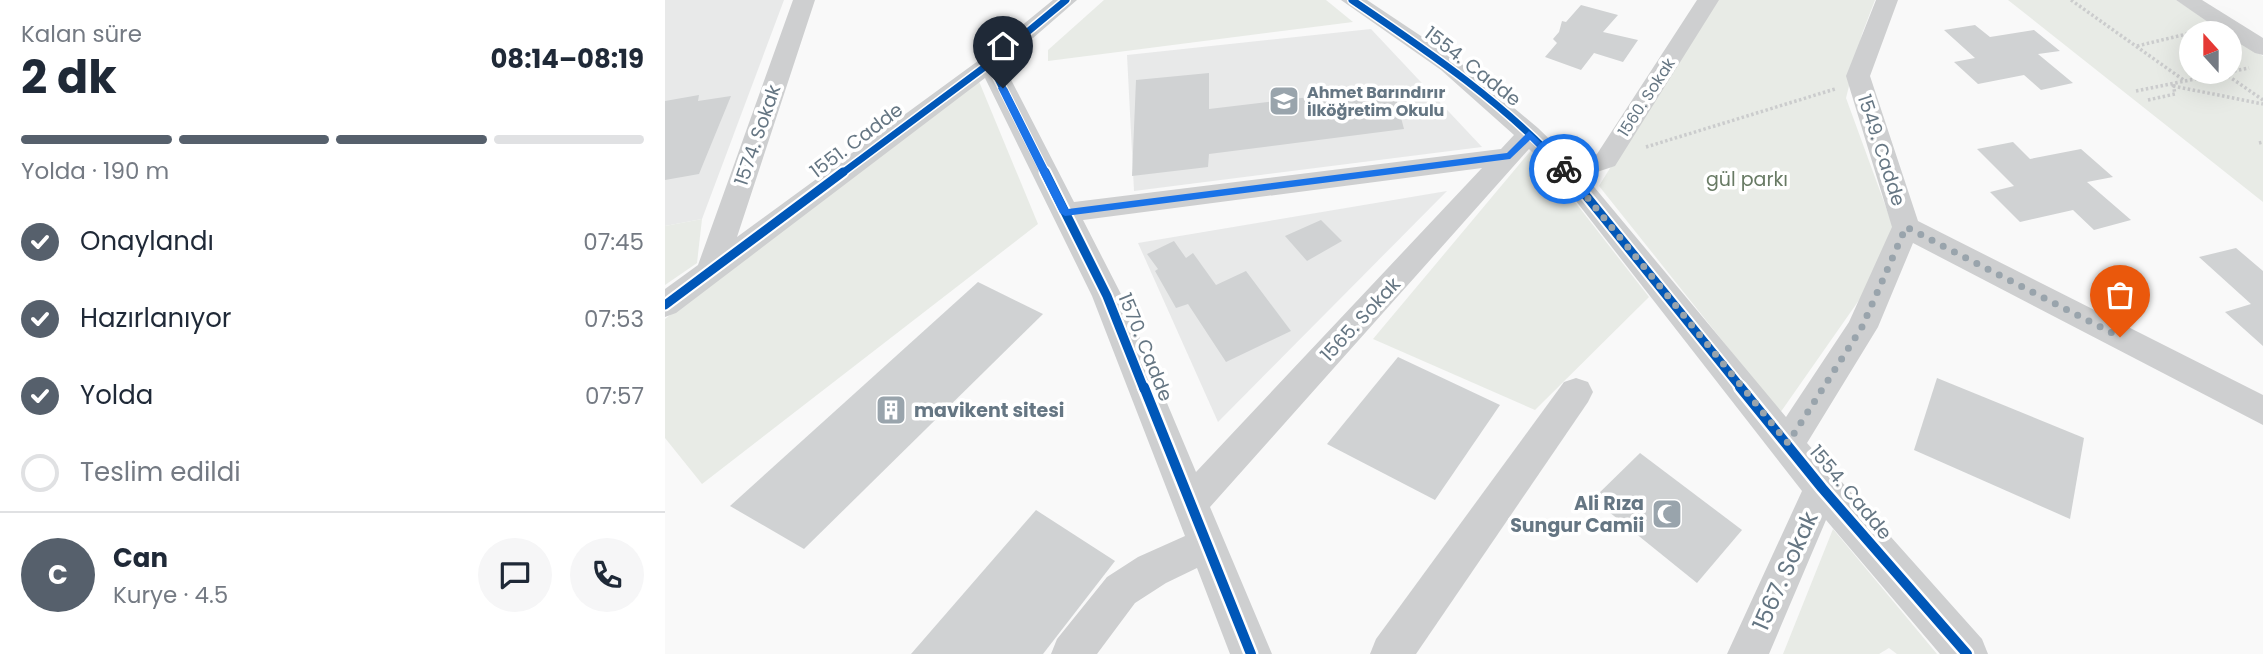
<!DOCTYPE html>
<html lang="tr">
<meta charset="utf-8">
<style>
body{margin:0;font-family:Poppins,sans-serif;background:#f6f6f7;color:#1f2937;height:100vh;display:flex;flex-direction:column;font-size:26px;white-space:nowrap}
*{box-sizing:border-box;margin:0}
p{font-size:23px;color:#747a83}
.icon{flex:none;width:38px;height:38px;fill:none;stroke:currentColor;stroke-width:2;stroke-linecap:round;stroke-linejoin:round}
.map{position:relative;flex:1;overflow:hidden}
.details{display:flex;flex-direction:column;background:#fff;width:665px}
.details>*{flex:none}
.needle{width:46px;rotate:339deg}
.fabs{position:absolute;left:1514px;top:21px;display:grid;gap:14px}
.fabs a{display:grid;place-items:center;width:63px;height:63px;border-radius:50%;background:#fff;box-shadow:0 7px 28px #0002;font-size:35px}
.pin{position:absolute;display:grid;place-items:center;width:60px;height:60px;color:#fff;margin:-72px -30px;border-radius:50% 50% 50% 0;rotate:-45deg;box-shadow:0 0 7px #0007}
.pin .icon{rotate:45deg}
.courier{position:absolute;display:grid;place-items:center;width:70px;height:70px;margin:-35px;border:5px solid #1a73e8;border-radius:50%;background:#fff;color:#222;box-shadow:0 2px 9px #0007}
.head em{font-style:normal;font-weight:700}
.head div{display:flex;flex-direction:column-reverse}
.head{display:flex;align-items:center;justify-content:space-between;height:119px;padding:0 21px}
h1{font-size:46px;font-weight:700;line-height:52px}
.bar{display:grid;grid-template-columns:repeat(4,1fr);gap:10px 7px;align-content:center;height:84px;padding:0 21px}
.bar i{height:9px;border-radius:5px;background:#e0e1e3}
.bar .selected{background:#56606c}
.bar p{grid-column:span 4}
.line{display:flex;align-items:center;gap:18px;padding:0 21px;border-top:2px solid #e0e1e3}
.line div{flex:1}
.round{display:grid;place-items:center;flex:none;width:74px;height:74px;border-radius:37px;background:#f6f6f7}
ol{padding:0 21px;list-style:none}
li{display:flex;align-items:center;gap:21px;height:77px}
li p{margin-inline-start:auto}
li .icon{padding:7px;border-radius:50%;background:#56606c;color:#fff;stroke-width:4}
li:last-child{color:#747a83}
li i{width:38px;height:38px;border:4px solid #e0e1e3;border-radius:50%}
main{display:flex;flex:1;min-height:0}
.map>svg:first-child{display:block}
.built{fill:#e8e9e9}
.green{fill:#e8ebe6}
.building{fill:#d0d2d3}
.lines{fill:none;stroke-linecap:round;stroke-linejoin:round}
.path{stroke:#cbcccd;stroke-width:3.5;stroke-dasharray:2.5 2.5;stroke-linecap:butt}
.minor{fill:#cecfd0;fill-rule:evenodd}
.cycleway-far2-casing{stroke:#fff;stroke-width:10}
.cycleway-far1-casing{stroke:#fff;stroke-width:13}
.cycleway-casing{stroke:#fff;stroke-width:15}
.cycleway-far2{stroke:#0057b8;stroke-width:7}
.cycleway-far1{stroke:#0057b8;stroke-width:9}
.cycleway{stroke:#0057b8;stroke-width:10}
.route{fill:#1a73e8}
.done{stroke:#99a4ac;stroke-width:7;stroke-dasharray:0 12.6}
.labels{text-anchor:middle;stroke-width:7;stroke-linejoin:round;paint-order:stroke}
.far-poi-label{font-size:16px;font-weight:bold;fill:#657683;stroke:#fff;text-anchor:start}
.far-street-label{font-size:16px;fill:#657683;stroke:#fff}
.street-label{font-size:19px;fill:#657683;stroke:#fff}
.park-label{font-size:19px;fill:#687a64;stroke:#fff}
.poi-label{font-size:19px;font-weight:bold;fill:#657683;stroke:#fff;text-anchor:start}
.near-street-label{font-size:23px;fill:#657683;stroke:#fff}
</style>
<main>
<section class="details">
<div class="head"><div><h1>2 dk</h1><p>Kalan süre</p></div><em>08:14–08:19</em></div>
<div class="bar"><i class="selected"></i><i class="selected"></i><i class="selected"></i><i></i><p>Yolda · 190 m</p></div>
<ol>
<li><svg class="icon" aria-label="check" viewBox="0 0 24 24"><path d="M5 12l5 5 9-10"/></svg>Onaylandı<p>07:45</p></li>
<li><svg class="icon" aria-label="check" viewBox="0 0 24 24"><path d="M5 12l5 5 9-10"/></svg>Hazırlanıyor<p>07:53</p></li>
<li><svg class="icon" aria-label="check" viewBox="0 0 24 24"><path d="M5 12l5 5 9-10"/></svg>Yolda<p>07:57</p></li>
<li><i></i>Teslim edildi</li>
</ol>
<div class="line" style="height:126px"><b class="round" style="background:#56606c;color:#fff">C</b><div><b>Can</b><p>Kurye · 4.5</p></div><a class="round"><svg class="icon" aria-label="chat" viewBox="0 0 24 24"><path d="M4 5h16v11H9l-5 4z"/></svg></a><a class="round"><svg class="icon" aria-label="phone" viewBox="0 0 24 24"><path d="M5 4h4l2 5-3 2q2 4 5 5l2-3 5 2v4C11 20 4 13 5 4z"/></svg></a></div>
</section>
<div class="map">
<svg width="1598" height="654" viewBox="0 0 1598 654">
<rect width="100%" height="100%" fill="#f9f9f9"/>
<!-- built -->
<g class="built">
<polygon points="0,0 119,0 37,219 0,226"/>
<polygon points="706,29 817,147 469,191 462,55"/>
<polygon points="782,191 553,422 473,243"/>
</g>
<!-- green -->
<g class="green">
<polygon points="439,0 661,0 688,22 383,61 383,50"/>
<polygon points="1048,0 1210,0 1197,34 1181,98 1234,243 1115,413 934,186"/>
<polygon points="1343,0 1511,0 1562,33 1526,33 1526,72 1564,72 1565,35 1598,56 1598,202"/>
<polygon points="313,79 373,224 37,484 0,438 0,319"/>
<polygon points="868,148 984,297 870,410 708,339"/>
<polygon points="37,219 32,263 0,285 0,226"/>
<polygon points="1168,529 1272,654 1232,654 1224,648 1214,654 1118,654"/>
</g>
<!-- building -->
<g class="building">
<polygon points="916,5 953,15 938,32 973,40 958,62 929,53 916,70 880,57 892,43 888,39 894,32 897,21 901,22"/>
<polygon points="1310,25 1325,37 1369,30 1395,51 1373,54 1408,83 1376,90 1359,75 1313,84 1289,62 1310,58 1279,30"/>
<polygon points="544,73 544,109 728,87 739,129 544,154 543,167 467,176 471,80"/>
<polygon points="34,95 33,101 66,96 34,174 0,180 0,101"/>
<polygon points="1348,142 1365,159 1416,149 1448,177 1422,182 1466,220 1429,230 1408,210 1355,222 1325,192 1349,186 1312,149"/>
<polygon points="656,220 677,241 642,261 620,236"/>
<polygon points="509,241 521,258 528,253 551,285 581,271 626,331 561,362 523,304 511,308 490,271 493,269 482,254"/>
<polygon points="1571,248 1598,271 1598,346 1560,312 1586,304 1534,257"/>
<polygon points="313,282 378,314 139,549 65,506"/>
<polygon points="733,357 835,405 770,500 662,444"/>
<polygon points="1272,378 1419,438 1405,519 1249,450"/>
<polygon points="975,453 1077,530 1032,583 928,499"/>
<polygon points="371,510 450,561 378,654 246,654"/>
</g>
<g class="lines">
<!-- path -->
<g class="path">
<polyline points="1406,0 1520,81"/>
<polyline points="1472,46 1526,33"/>
<polyline points="1559,73 1598,100"/>
<polyline points="1508,86 1598,104"/>
<polyline points="1471,91 1584,68"/>
<polyline points="1483,100 1510,94 1508,84"/>
<polyline points="1594,143 1598,142"/>
<polyline points="981,147 1170,89"/>
</g>
<!-- minor -->
<g class="minor">
<path d="M128 0H150L72 237 317 58 388 0H412L338 64 409 202 836 149 849 135 776 70 676 0H702L792 60 873 128 907 161 932 154 1032 0H1054L950 166 920 176 1121 417 1184 322 1227 227 1181 76 1211 0H1233L1205 76 1253 221 1598 395V425L1248 243 1213 327 1142 443 1317 639 1323 654H1275L1161 520 1104 654H1062L1137 491 893 178 864 149 545 507 607 654H565L532 568 501 583 470 603 432 654H386L392 639 442 577 473 557 520 536 427 296 320 78 11 313 0 317V289L33 265ZM817 168 531 472 457 296 418 220Z"/>
<polygon points="1511,0 1537,0 1598,38 1598,55 1590,53 1564,37 1564,33 1559,33"/>
<polygon points="911,378 923,382 928,392 923,402 751,654 705,654 711,639 899,382"/>
</g>
<!-- cycleway-far2 casing -->
<g class="cycleway-far2-casing">
<g id="cycleway-far2">
<path d="M687 0C764 52 841 104 904 174"/>
<polyline points="325,63 381,174"/>
<polyline points="176,174 325,63 401,0"/>
</g>
</g>
<!-- cycleway-far1 casing -->
<g class="cycleway-far1-casing">
<g id="cycleway-far1">
<polyline points="380,172 442,296 479,389"/>
<polyline points="902,172 1077,389"/>
<polyline points="0,305 178,172"/>
</g>
</g>
<!-- cycleway casing -->
<g class="cycleway-casing">
<g id="cycleway">
<polyline points="479,387 586,654"/>
<polyline points="1075,387 1157,488 1302,654"/>
</g>
</g>
<!-- cycleway-far2 -->
<use href="#cycleway-far2" class="cycleway-far2"/>
<!-- cycleway-far1 -->
<use href="#cycleway-far1" class="cycleway-far1"/>
<!-- cycleway -->
<use href="#cycleway" class="cycleway"/>
</g>
<!-- route -->
<polygon class="route" points="338,85 342,88 403,209 842,153 864,131 904,169 896,171 865,140 845,159 400,216 395,213 333,88"/>
<g class="lines">
<!-- done -->
<polyline class="done" points="899,169 1123,443 1197,327 1241,227 1455,337"/>
</g>
<!-- icons -->
<defs>
<g id="school-square" transform="scale(1.575)"><rect x="-9" y="-9" width="18" height="18" rx="4" fill="#99a4ac" stroke="#fff"/><path d="M0-5L7-2L0 1L-7-2ZM-4 1L0 2.5L4 1V4Q0 6-4 4Z" fill="#fff"/></g>
<g id="building-square" transform="scale(1.575)"><rect x="-9" y="-9" width="18" height="18" rx="4" fill="#99a4ac" stroke="#fff"/><path d="M-4-6H4V6H1V3H-1V6H-4ZM-2.5-4.3h1.7v1.8h-1.7ZM.8-4.3h1.7v1.8H.8ZM-2.5-1h1.7V.8h-1.7ZM.8-1h1.7V.8H.8Z" fill="#fff"/></g>
<g id="mosque-square" transform="scale(1.575)"><rect x="-9" y="-9" width="18" height="18" rx="4" fill="#99a4ac" stroke="#fff"/><path d="M3.5-4.9A6 6 0 1 0 3.5 4.9A5 5 0 1 1 3.5-4.9Z" fill="#fff"/></g>
</defs>
<g fill-rule="evenodd">
<use href="#school-square" x="619" y="101"/>
<use href="#building-square" x="226" y="410"/>
<use href="#mosque-square" x="1002" y="514"/>
</g>
<g class="labels">
<!-- far-poi labels -->
<g class="far-poi-label">
<text x="642" y="98">Ahmet Barındırır<tspan x="642" dy="18">İlköğretim Okulu</tspan></text>
</g>
<!-- far-street labels -->
<g class="far-street-label">
<text transform="translate(981 97) rotate(-57)" y="6">1560. Sokak</text>
</g>
<!-- street labels -->
<g class="street-label">
<text transform="translate(808 66) rotate(38)" y="7">1554. Cadde</text>
<text transform="translate(92 135) rotate(-71)" y="7">1574. Sokak</text>
<text transform="translate(191 140) rotate(-37)" y="7">1551. Cadde</text>
<text transform="translate(1217 150) rotate(72)" y="7">1549. Cadde</text>
<text transform="translate(695 319) rotate(-47)" y="7">1565. Sokak</text>
<text transform="translate(481 347) rotate(68)" y="7">1570. Cadde</text>
<text transform="translate(1186 492) rotate(50)" y="7">1554. Cadde</text>
</g>
<!-- park labels -->
<g class="park-label">
<text x="1082" y="186">gül parkı</text>
</g>
<!-- poi labels -->
<g class="poi-label">
<text x="249" y="417">mavikent sitesi</text>
<text x="979" y="510" text-anchor="end">Ali Rıza<tspan x="979" dy="22">Sungur Camii</tspan></text>
</g>
<!-- near-street labels -->
<g class="near-street-label">
<text transform="translate(1120 571) rotate(-66)" y="8">1567. Sokak</text>
</g>
</g>
</svg>
<div class="fabs">
<a><svg class="needle" viewBox="-14 -14 28 28"><path d="M0-13l5 13h-10z" fill="#e53935"/><path d="M0 13l5-13h-10z" fill="#747a83"/></svg></a>
</div>
<div class="pin" style="left:1455px;top:337px;background:#ea580c"><svg class="icon" aria-label="bag" viewBox="0 0 24 24"><path d="M5 8h14l-1 12H6zM9 8a3 3 0 0 1 6 0"/></svg></div>
<div class="pin" style="left:338px;top:88px;background:#1f2937"><svg class="icon" aria-label="home" viewBox="0 0 24 24"><path d="M3 11l9-7 9 7M6 9v11h12V9"/></svg></div>
<div class="courier" style="left:899px;top:169px"><svg class="icon" aria-label="bike" viewBox="0 0 24 24"><circle cx="6" cy="16" r="4"/><circle cx="18" cy="16" r="4"/><path d="M6 16l4-8h5l3 8M10 8l3 8H6M13 5h3"/></svg></div>
</div>
</main>
